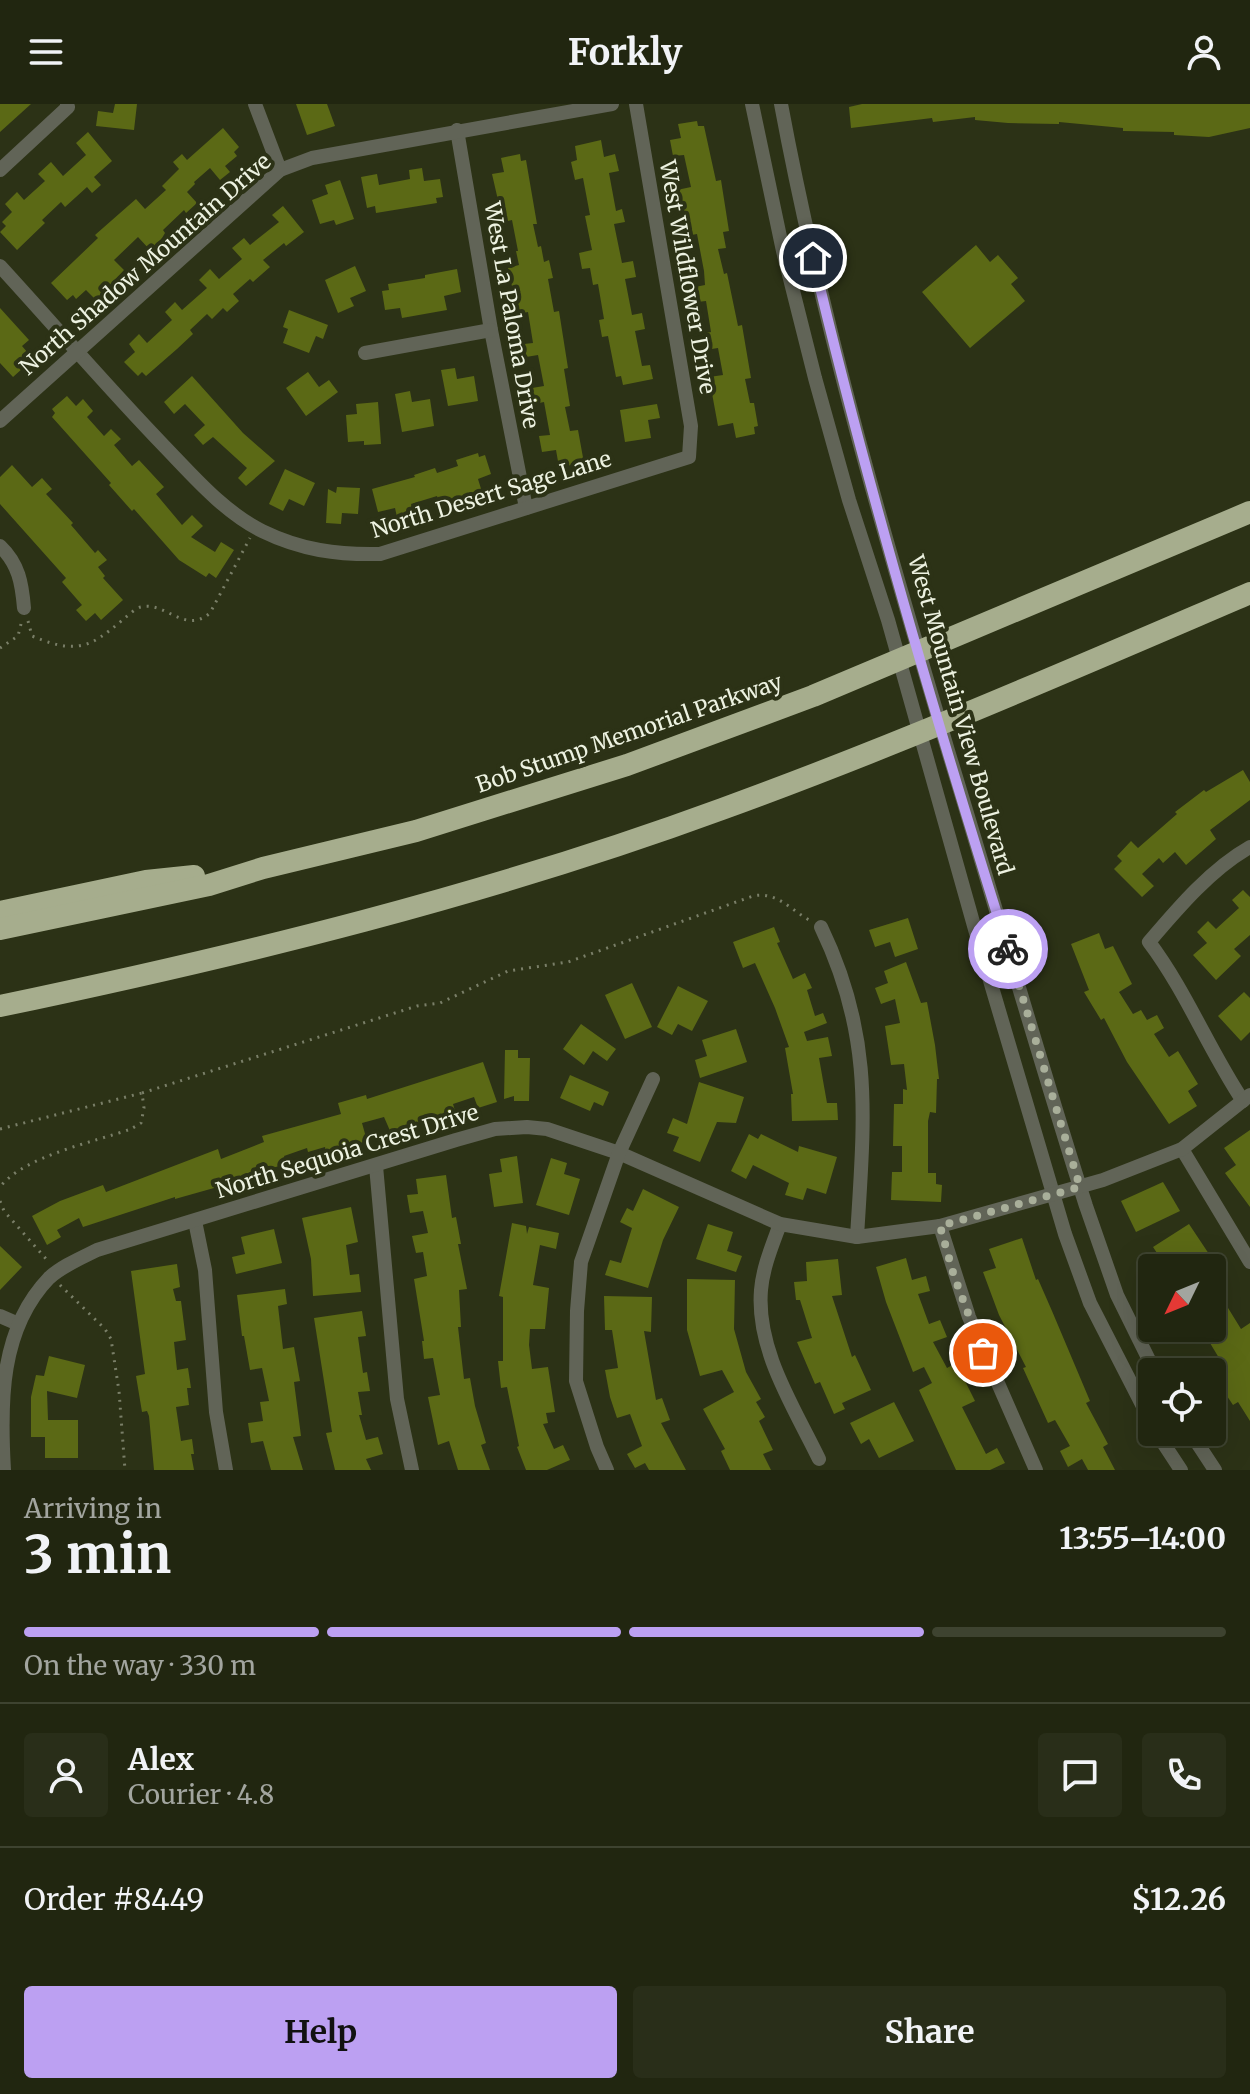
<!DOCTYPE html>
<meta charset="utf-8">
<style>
body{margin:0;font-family:Merriweather,serif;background:#292e19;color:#f1f3f6;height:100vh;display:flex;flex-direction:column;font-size:30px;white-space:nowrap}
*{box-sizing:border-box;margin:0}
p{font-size:26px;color:#a2a59f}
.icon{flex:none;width:44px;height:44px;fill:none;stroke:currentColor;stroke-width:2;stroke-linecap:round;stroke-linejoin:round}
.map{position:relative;height:1366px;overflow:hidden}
.details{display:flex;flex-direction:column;background:#212610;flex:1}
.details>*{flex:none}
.needle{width:52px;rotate:227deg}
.tools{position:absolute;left:1138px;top:1150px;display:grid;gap:16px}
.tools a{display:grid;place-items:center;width:88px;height:88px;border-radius:8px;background:#212610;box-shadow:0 8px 32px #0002,0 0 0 2px #3e4330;font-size:40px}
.pin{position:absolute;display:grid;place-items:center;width:68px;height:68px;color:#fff;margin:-34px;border:4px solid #fff;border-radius:50%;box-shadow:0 2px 8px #0007}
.courier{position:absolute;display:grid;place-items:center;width:80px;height:80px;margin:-40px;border:6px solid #bca0f2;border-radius:50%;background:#fff;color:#222;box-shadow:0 2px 10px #0007}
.headline em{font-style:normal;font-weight:700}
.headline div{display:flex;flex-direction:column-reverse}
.headline{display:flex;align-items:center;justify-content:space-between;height:136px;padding:0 24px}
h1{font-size:52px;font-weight:700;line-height:60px}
.bar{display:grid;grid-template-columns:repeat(4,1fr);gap:12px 8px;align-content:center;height:96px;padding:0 24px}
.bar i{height:10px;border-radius:6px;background:#3e4330}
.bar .on{background:#bca0f2}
.bar p{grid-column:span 4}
.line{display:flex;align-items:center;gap:20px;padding:0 24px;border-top:2px solid #3e4330}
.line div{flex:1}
.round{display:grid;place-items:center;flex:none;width:84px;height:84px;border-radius:8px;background:#292e19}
.primary-button{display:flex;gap:16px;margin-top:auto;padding:16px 24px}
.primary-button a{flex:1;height:92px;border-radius:8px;background:#bca0f2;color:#111;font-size:32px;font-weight:700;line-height:92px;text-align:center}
.primary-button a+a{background:#292e19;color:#f1f3f6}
header{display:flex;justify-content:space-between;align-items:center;height:104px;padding:0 24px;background:#212610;font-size:36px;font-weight:700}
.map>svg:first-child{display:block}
.building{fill:#5b6915}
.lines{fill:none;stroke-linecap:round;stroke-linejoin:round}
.path{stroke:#7a7f68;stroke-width:3;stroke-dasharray:2 6;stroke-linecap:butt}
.minor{stroke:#616457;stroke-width:14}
.highway{stroke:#a6ad8d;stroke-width:22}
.done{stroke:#a9af9a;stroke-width:8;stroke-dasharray:0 14.4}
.route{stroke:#bca0f2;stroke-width:10}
.labels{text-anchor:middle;stroke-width:8;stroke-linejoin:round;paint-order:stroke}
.street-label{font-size:22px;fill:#edf2e1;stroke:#2c3216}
</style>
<header><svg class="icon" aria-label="menu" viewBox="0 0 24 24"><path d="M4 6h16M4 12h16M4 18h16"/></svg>Forkly<svg class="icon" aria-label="person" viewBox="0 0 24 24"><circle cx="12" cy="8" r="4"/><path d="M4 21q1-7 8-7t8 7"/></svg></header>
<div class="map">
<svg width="1250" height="1366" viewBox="0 0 1250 1366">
<rect width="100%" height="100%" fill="#2c3216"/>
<!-- building -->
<g class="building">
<polygon points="0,0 31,0 0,28"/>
<polygon points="115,0 137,0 134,26 96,22 98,7 113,9"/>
<polygon points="296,0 327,0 335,22 307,31"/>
<polygon points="862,0 1250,0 1250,24 1209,33 1174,31 1174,28 1123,27 1123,24 1059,18 1059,20 1008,19 975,16 975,13 933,18 932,14 851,24 849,3"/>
<polygon points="697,17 698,22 704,22 716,77 721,76 729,127 723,128 726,144 718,145 724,170 727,169 738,222 742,221 751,274 745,275 750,299 754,299 758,322 754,323 755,330 736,334 733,319 718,322 709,273 723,271 718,244 705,246 702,230 711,228 706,197 697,198 695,183 705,181 704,167 697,130 686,132 677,86 691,83 684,51 673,52 670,36 681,34 678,20"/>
<polygon points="223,24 239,43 234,48 237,52 225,62 230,68 220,76 210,64 194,78 195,80 187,88 197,99 186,109 184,106 163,126 165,129 162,134 150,146 138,133 114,156 124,166 96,196 86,186 76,195 73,191 67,196 51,179 98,134 95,131 136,95 145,105 166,86 162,82 179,65 173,58 182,50 187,56"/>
<polygon points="88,28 112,57 94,73 101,81 92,89 87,83 65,103 61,98 42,116 45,119 17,146 0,128 6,122 2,118 12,108 5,100 17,88 24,96 45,77 38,70 51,58 63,72 86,51 76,39"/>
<polygon points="601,36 604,53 615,50 619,67 609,69 616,107 622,105 625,118 614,120 622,159 633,157 636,173 625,175 632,211 642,209 645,225 635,227 642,262 650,261 653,275 623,281 621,272 616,273 608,232 602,233 599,216 604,215 598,180 593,181 590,164 582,165 579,149 592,146 585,112 590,111 583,74 575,76 571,58 577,56 575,42"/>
<polygon points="520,50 521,57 526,56 537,120 533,120 538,143 541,142 544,158 549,156 553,174 548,175 554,208 559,207 568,264 564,265 570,302 565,303 570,327 578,326 584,359 559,363 556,346 542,348 539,332 550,331 544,298 534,300 532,284 544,282 538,251 526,253 524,240 533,239 528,208 518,210 508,164 519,161 516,147 518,147 512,116 503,118 492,70 504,68 501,54"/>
<polygon points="422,64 424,77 440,75 443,93 436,94 437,99 376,109 375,102 367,104 361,73 377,70 379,81 410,75 409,66"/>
<polygon points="340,76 354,115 336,121 334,116 320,120 312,96 328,90 325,81"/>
<polygon points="283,102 304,128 286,142 284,139 263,156 270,163 253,178 250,175 233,190 239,197 227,208 223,204 212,215 207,210 190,226 193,230 177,245 146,272 142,268 138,272 124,258 135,248 129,240 139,230 147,239 172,216 165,208 175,198 182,206 207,184 199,176 210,165 219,175 242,155 232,144 244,134 250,141 279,118 272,111"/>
<polygon points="976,141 990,158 998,151 1018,174 1011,180 1025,197 970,244 922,188"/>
<polygon points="355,162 366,187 350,194 354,202 338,209 325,176"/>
<polygon points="457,165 461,188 444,192 447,206 402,214 400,204 385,206 382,187 389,186 388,180 425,174 425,171"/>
<polygon points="0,204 29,236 22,242 33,255 13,273 0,259"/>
<polygon points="289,206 328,221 323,235 316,232 309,249 283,239 288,225 283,223"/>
<polygon points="455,264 457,275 474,272 478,297 448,302 441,266"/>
<polygon points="308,268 319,283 329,276 338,288 306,312 286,284"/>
<polygon points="192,272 243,329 275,357 246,382 238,374 247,364 213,333 203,341 194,331 205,321 185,300 174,310 164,298"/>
<polygon points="410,287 412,298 430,295 434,322 402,328 395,290"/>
<polygon points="67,292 76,302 83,295 93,307 87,313 104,332 111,325 121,335 114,341 132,362 139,356 164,383 156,390 182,421 192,411 203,422 191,433 215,448 221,438 234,446 216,474 209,469 206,473 179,456 134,405 132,407 109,381 111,379 52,313 55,309 52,305"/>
<polygon points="378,298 381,340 364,341 364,337 348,338 346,311 357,310 356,300"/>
<polygon points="657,300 660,314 648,316 651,334 625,338 620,306"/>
<polygon points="478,349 479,353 485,351 491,370 478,375 482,388 440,402 437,392 411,400 414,408 397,413 395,404 378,408 372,385 415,373 414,371 435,364 437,369 458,362 456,356"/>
<polygon points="12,361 32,383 42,374 52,385 46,390 73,419 71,421 95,449 98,446 107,456 98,463 105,472 103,474 123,496 101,516 95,509 86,517 76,506 82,501 62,478 66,474 0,400 0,373"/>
<polygon points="285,365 315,379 304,402 289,395 283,407 269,400"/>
<polygon points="337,383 360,384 358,410 342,409 341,420 326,419 328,385 336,389"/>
<polygon points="1243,666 1250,678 1250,696 1210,726 1216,735 1186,761 1175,748 1163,759 1159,754 1142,770 1154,782 1142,793 1114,765 1122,757 1117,752 1131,737 1138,744 1177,710 1175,708 1204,686 1206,688"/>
<polygon points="1243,786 1250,793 1250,831 1234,845 1241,852 1216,876 1193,851 1207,839 1197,828 1208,817 1216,825 1239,804 1232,796"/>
<polygon points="908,814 918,845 895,853 890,838 875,843 869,826"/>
<polygon points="774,823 780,838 777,839 793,875 805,869 812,884 807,886 815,912 823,909 827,919 804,928 807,937 828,933 832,952 819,954 827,999 837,999 838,1016 792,1017 791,990 793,990 785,944 789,943 775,904 755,859 743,864 733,838"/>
<polygon points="1099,829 1105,845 1113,842 1132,880 1119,888 1133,910 1141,906 1147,916 1157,911 1164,924 1154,930 1169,953 1178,947 1198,980 1188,987 1197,1002 1169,1020 1127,958 1104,914 1101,916 1084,888 1089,886 1071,840"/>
<polygon points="906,858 921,899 927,898 935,941 939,975 937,975 936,1009 930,1008 928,1017 928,1069 936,1069 936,1080 942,1081 941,1098 891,1096 892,1068 902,1068 902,1042 893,1042 894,1000 903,1000 903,985 907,986 904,960 891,961 885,922 900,919 895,895 881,900 875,884 888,879 884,867"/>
<polygon points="632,879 652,923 625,935 605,891"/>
<polygon points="678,882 708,897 692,927 678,920 672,931 657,923"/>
<polygon points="1244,888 1250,894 1250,928 1241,937 1218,912"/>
<polygon points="581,920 616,945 607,957 593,947 584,961 563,945"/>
<polygon points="736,925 747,958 700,974 695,956 707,952 702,936"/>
<polygon points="505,946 518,946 518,954 530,954 529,997 514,997 514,992 504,995"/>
<polygon points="483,958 497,998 478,1004 474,993 453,1000 455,1007 391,1029 384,1013 362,1019 367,1037 326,1049 325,1043 308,1048 307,1044 284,1052 287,1060 272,1064 272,1062 214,1084 175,1095 175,1093 83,1123 79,1114 57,1126 61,1133 47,1141 32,1112 60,1097 103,1081 106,1088 218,1045 221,1055 264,1038 262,1032 341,1010 338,999 366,991 367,995"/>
<polygon points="570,971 609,988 603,1002 594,998 590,1007 560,994"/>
<polygon points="699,978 744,993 736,1019 717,1018 700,1058 673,1047 679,1033 667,1029 673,1014 687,1020"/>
<polygon points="1250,1026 1250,1103 1225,1069 1236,1061 1224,1044"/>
<polygon points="749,1030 758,1035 761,1030 798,1048 799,1042 837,1053 826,1090 807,1084 803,1096 785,1091 789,1079 753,1061 746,1075 731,1067"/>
<polygon points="517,1052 523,1099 494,1103 489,1070 502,1068 500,1055"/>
<polygon points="551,1054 567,1059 564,1070 580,1075 569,1111 536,1101"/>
<polygon points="446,1071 452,1114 456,1113 461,1140 458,1140 467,1185 459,1186 461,1223 458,1223 464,1275 470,1274 475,1302 486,1339 481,1341 490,1366 458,1366 449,1337 438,1341 428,1293 440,1291 433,1254 424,1255 422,1237 424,1237 414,1175 427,1172 423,1148 416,1149 412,1132 428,1129 423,1107 410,1109 407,1091 418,1090 416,1075"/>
<polygon points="1163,1078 1180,1107 1136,1128 1121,1097"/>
<polygon points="643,1085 679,1103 663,1136 648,1184 605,1171 610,1156 621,1159 632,1124 620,1118 627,1104 633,1107"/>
<polygon points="351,1103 358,1138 346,1141 350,1171 359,1170 361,1188 313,1192 311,1155 302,1114"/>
<polygon points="512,1119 526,1122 527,1130 529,1123 559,1129 556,1145 540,1141 533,1181 549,1184 545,1225 530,1225 529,1241 532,1265 548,1263 555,1308 546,1309 548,1319 543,1320 554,1345 563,1341 570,1356 547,1366 526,1366 517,1343 519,1342 507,1283 501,1284 498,1257 503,1257 503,1193 499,1192"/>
<polygon points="708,1120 733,1128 727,1147 742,1152 736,1168 696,1155"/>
<polygon points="1189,1120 1227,1177 1217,1183 1227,1198 1225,1199 1241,1225 1250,1219 1250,1317 1238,1298 1233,1301 1217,1277 1228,1269 1201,1224 1212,1224 1212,1164 1167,1164 1153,1143"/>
<polygon points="274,1125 282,1159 236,1170 232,1153 245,1150 241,1133"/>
<polygon points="1022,1134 1036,1176 1038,1175 1052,1207 1090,1297 1086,1299 1108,1340 1103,1343 1115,1366 1088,1366 1082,1355 1068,1363 1060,1347 1070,1342 1055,1316 1048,1319 1023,1264 1026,1263 999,1211 983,1168 996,1164 989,1145"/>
<polygon points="0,1142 22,1163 0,1186"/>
<polygon points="906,1154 912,1176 926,1172 930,1187 918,1190 929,1220 940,1216 947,1233 933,1238 947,1264 956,1259 975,1297 962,1303 986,1350 997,1344 1005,1359 990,1366 956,1366 919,1286 932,1279 924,1263 913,1268 886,1198 876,1163"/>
<polygon points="838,1155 842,1191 832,1192 852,1253 855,1251 871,1286 842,1299 845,1305 834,1310 820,1278 815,1280 797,1238 812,1234 800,1196 796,1196 794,1178 807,1177 806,1158"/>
<polygon points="177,1160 180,1183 173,1185 176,1197 181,1197 186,1236 174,1238 177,1266 188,1264 191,1284 187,1284 189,1301 176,1303 181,1337 192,1335 194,1350 191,1350 194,1366 154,1366 149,1312 147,1307 142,1308 136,1272 145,1270 131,1167"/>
<polygon points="687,1175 735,1176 734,1225 746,1268 761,1295 756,1298 765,1313 759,1317 773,1346 763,1350 771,1366 730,1366 721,1347 725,1345 703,1305 734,1288 722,1266 700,1272 687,1226"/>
<polygon points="285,1185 287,1200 278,1202 283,1245 294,1243 300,1277 294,1278 301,1332 293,1333 303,1366 271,1366 263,1337 251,1339 248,1319 263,1317 260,1298 269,1297 262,1264 250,1266 244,1232 242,1232 237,1191"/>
<polygon points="604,1192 652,1193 651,1228 644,1227 656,1296 662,1294 670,1316 661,1319 686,1366 649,1366 645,1359 635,1364 627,1350 642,1342 630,1310 617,1314 610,1293 605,1266 618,1264 612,1226 605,1226"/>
<polygon points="362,1207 366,1232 358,1233 363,1269 367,1268 370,1287 358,1288 362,1311 359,1311 366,1336 378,1333 383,1350 366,1355 371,1366 335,1366 326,1329 332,1328 314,1214"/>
<polygon points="49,1252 85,1261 77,1294 47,1287 48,1316 78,1316 78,1354 45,1354 45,1333 31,1333 31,1293 36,1271 44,1272"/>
<polygon points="894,1298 914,1337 879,1354 869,1335 861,1340 850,1319"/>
</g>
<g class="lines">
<!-- path -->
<g class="path">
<path d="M28 517 32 532C86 555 96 537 137 504 165 494 183 532 210 509L250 434"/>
<polyline points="0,544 18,532 22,516"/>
<path d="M142 989 417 902 440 899 508 867 568 858 753 792C776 787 790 805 809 816"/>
<path d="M0 1025 142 989 144 1004 141 1019 131 1025C94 1038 24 1052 0 1083"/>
<polyline points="0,1097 4,1107 47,1156"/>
<polyline points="60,1181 105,1225 111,1235 119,1287 125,1366"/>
</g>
<!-- minor -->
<g class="minor">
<polyline points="255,0 280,66"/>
<polyline points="752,0 783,147 815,274 849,396 888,516 978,836 1065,1130 1090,1199 1152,1320"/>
<path d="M781 0C822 220 885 435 949 650 995 800 1038 952 1086 1102L1117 1191 1155 1268"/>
<polyline points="457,26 491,226 526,404"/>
<polyline points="0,66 68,3 67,0"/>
<path d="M0 162C55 222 108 284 165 343 194 373 224 408 262 427 301 446 337 451 380 450L689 353 691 322 636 0"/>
<polyline points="365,249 491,226"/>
<polyline points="0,317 280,66 312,54 612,0"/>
<path d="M0 442C19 460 22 480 24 504"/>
<path d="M821 823C874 933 864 1015 857 1133"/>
<path d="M1243 997C1209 946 1186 887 1149 838 1178 804 1211 765 1250 743"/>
<polyline points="1182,1045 1250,1158"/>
<polyline points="376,1062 397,1295 412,1366"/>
<polyline points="195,1117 205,1166 216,1308 226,1366"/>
<path d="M780 1120C772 1142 763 1163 761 1186 756 1246 794 1303 819 1355"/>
<polyline points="940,1122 969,1213 1036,1366"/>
<polyline points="0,1212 16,1219"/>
<polyline points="1156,1328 1181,1366"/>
<polyline points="1190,1328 1215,1366"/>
<path d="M4 1366C0 1298 0 1225 49 1174 62 1162 81 1154 97 1146L456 1036 495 1025 527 1023 547 1025 619 1049 780 1120 857 1133 940 1122 1103 1076 1182 1045 1250 991"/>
<polyline points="607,1366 597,1343 576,1277 577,1207 581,1158 619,1049 653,975"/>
</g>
<!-- highway -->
<g class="highway">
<polyline points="0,808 146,777 194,772"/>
<polyline points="0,825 209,781 263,764 416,727 627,661 813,592 1250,408"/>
<path d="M0 902C244 851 488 791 722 705 901 640 1075 564 1250 489"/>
</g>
</g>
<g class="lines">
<!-- done -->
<polyline class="done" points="983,1249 954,1172 940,1122 1080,1083 1008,845"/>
<!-- route -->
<path class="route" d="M813 154C868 387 936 617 1008 845"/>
</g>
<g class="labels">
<!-- street labels -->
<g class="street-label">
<text transform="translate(145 160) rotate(-41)" y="8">North Shadow Mountain Drive</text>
<text transform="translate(688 173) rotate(80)" y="8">West Wildflower Drive</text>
<text transform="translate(512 211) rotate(80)" y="8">West La Paloma Drive</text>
<text transform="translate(491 390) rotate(-17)" y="8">North Desert Sage Lane</text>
<text transform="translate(961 611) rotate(74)" y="8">West Mountain View Boulevard</text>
<text transform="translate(629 629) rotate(-19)" y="8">Bob Stump Memorial Parkway</text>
<text transform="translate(347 1047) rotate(-17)" y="8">North Sequoia Crest Drive</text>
</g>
</g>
</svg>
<div class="tools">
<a><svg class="needle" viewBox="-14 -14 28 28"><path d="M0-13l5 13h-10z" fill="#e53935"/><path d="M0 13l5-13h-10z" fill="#a2a59f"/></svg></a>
<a><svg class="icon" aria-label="locate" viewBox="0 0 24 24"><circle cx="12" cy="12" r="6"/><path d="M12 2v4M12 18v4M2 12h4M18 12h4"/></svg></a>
</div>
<div class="pin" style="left:983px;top:1249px;background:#ea580c"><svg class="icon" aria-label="bag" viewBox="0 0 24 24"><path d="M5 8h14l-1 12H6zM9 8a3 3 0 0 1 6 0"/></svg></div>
<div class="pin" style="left:813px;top:154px;background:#1f2937"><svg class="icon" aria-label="home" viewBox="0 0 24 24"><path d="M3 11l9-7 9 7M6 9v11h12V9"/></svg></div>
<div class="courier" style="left:1008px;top:845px"><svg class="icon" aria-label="bike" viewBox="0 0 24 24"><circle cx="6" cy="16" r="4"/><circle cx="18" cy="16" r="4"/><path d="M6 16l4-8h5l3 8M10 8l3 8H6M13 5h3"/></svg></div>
</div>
<section class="details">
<div class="headline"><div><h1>3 min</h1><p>Arriving in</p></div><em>13:55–14:00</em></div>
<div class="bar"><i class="on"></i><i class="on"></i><i class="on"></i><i></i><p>On the way · 330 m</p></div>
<div class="line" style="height:144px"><a class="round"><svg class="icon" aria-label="person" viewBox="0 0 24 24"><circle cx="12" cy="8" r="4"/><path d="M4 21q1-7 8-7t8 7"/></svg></a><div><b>Alex</b><p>Courier · 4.8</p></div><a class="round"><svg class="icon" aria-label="chat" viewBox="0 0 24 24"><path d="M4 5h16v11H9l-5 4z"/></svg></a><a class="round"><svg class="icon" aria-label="phone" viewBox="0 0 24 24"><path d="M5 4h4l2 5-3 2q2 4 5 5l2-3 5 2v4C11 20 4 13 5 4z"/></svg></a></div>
<div class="line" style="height:104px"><div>Order #8449</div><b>$12.26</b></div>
<div class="primary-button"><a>Help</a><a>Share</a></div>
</section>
